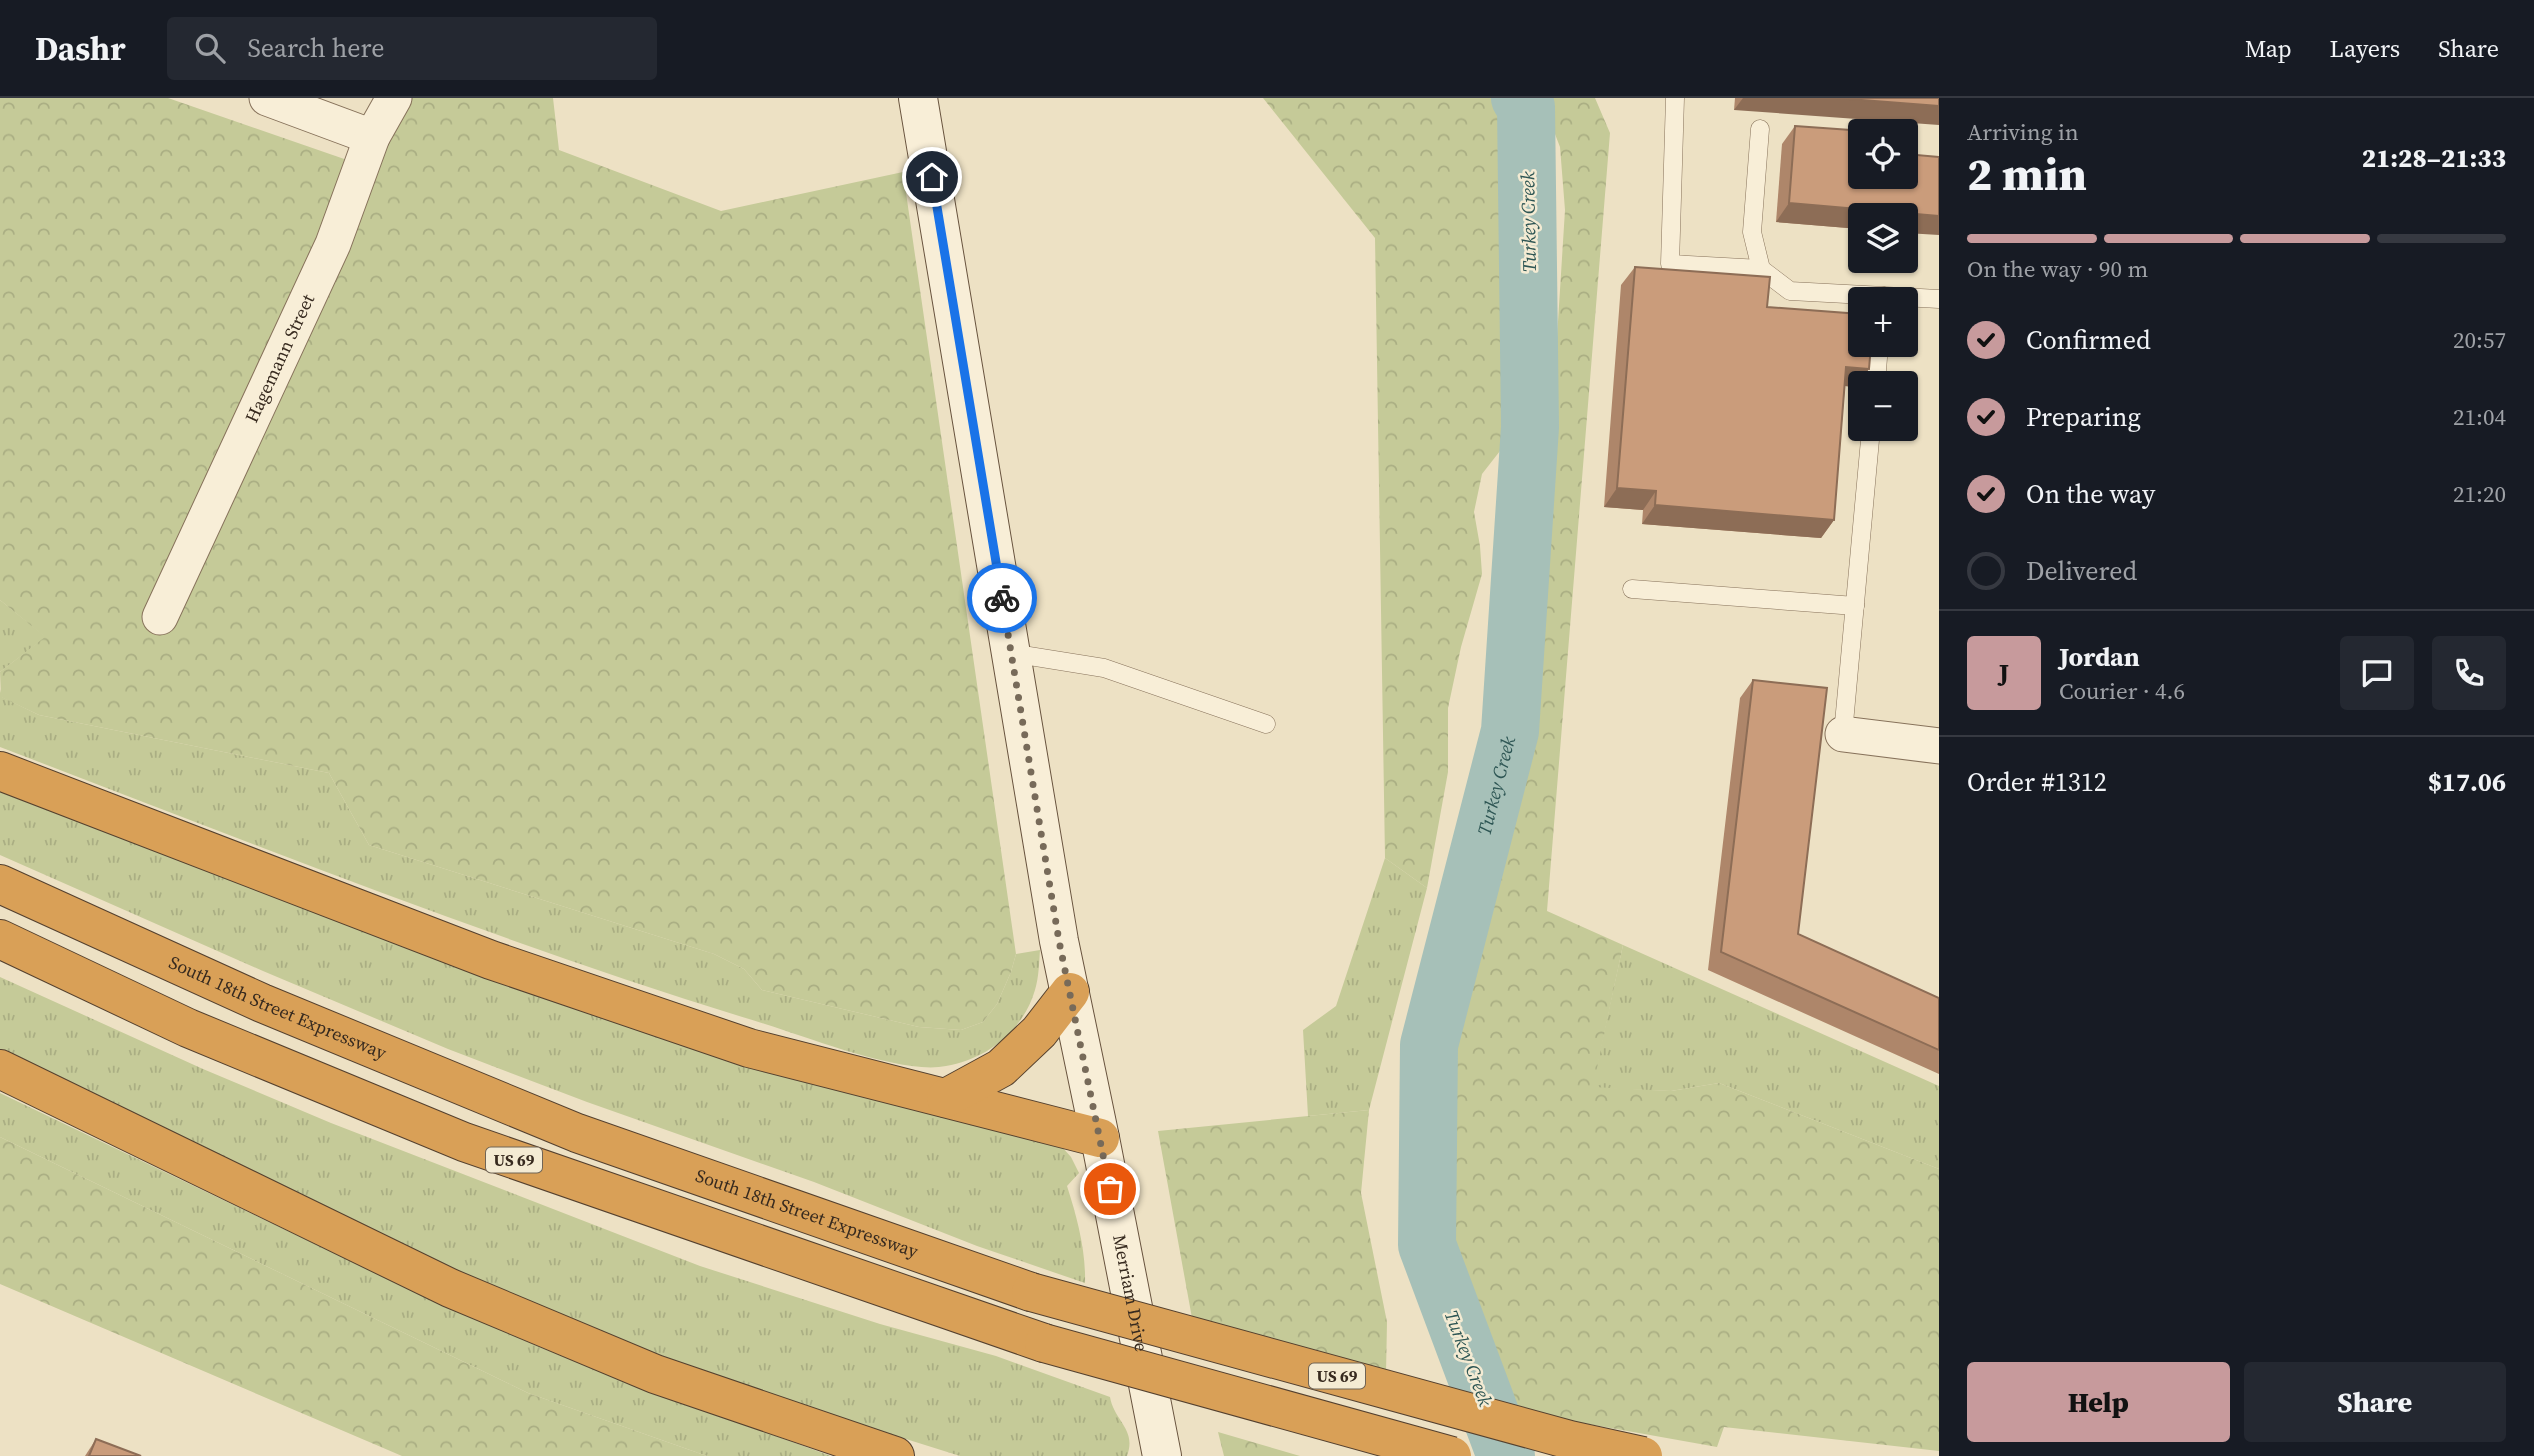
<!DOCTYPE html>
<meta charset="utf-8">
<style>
body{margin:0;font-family:"Source Serif 4",serif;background:#242831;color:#f1f3f6;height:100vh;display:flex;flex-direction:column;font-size:26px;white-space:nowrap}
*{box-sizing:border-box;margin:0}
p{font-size:23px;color:#9ea1a6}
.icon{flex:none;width:38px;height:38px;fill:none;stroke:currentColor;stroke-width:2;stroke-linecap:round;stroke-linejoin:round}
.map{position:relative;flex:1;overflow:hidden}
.details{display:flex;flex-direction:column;background:#171b24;width:595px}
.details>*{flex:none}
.controls{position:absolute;left:1848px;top:21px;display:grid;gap:14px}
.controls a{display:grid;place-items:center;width:70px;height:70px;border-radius:7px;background:#171b24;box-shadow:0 2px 5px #0004;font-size:35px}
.pin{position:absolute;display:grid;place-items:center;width:60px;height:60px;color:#fff;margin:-30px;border:4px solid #fff;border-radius:50%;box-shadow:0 2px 7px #0007}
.courier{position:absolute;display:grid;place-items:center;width:70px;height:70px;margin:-35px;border:5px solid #1a73e8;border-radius:50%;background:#fff;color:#222;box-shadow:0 2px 9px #0007}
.summary em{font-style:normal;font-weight:800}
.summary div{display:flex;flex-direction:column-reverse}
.summary{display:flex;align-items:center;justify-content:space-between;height:119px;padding:0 28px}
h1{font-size:46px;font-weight:800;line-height:52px}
.bar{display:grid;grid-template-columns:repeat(4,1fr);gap:10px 7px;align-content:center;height:84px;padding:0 28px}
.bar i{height:9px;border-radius:5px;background:#363941}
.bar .on{background:#c79a9c}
.bar p{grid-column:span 4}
.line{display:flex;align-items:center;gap:18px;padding:0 28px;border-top:2px solid #363941}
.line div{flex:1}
.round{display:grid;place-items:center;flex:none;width:74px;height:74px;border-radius:7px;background:#242831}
ol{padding:0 28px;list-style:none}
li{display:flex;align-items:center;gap:21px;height:77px}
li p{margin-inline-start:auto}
li .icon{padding:7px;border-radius:50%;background:#c79a9c;color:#111;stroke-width:4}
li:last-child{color:#9ea1a6}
li i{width:38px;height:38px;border:4px solid #363941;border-radius:50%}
.primary-button{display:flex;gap:14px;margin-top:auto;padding:14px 28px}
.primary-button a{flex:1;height:80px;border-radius:7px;background:#c79a9c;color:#111;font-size:28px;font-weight:800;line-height:80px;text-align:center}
.primary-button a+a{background:#242831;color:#f1f3f6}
header{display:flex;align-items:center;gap:42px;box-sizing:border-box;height:98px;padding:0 35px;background:#171b24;border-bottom:2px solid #363941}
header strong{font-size:33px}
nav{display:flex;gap:38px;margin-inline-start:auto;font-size:24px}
.search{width:490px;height:63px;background:#242831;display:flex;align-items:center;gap:18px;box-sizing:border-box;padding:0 24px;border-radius:7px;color:#9ea1a6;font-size:26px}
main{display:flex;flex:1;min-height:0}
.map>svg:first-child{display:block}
.grass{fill:url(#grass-tufts)}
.forest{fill:url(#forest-crowns)}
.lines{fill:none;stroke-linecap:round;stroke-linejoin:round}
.river{stroke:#a6c0b8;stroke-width:58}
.service-casing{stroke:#87725b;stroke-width:19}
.minor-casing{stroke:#87725b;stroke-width:37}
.secondary-casing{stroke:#68533e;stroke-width:40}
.motorway-casing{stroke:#55412f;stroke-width:40}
.service{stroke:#f8eed7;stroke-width:18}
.minor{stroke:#f8eed7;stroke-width:35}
.secondary{stroke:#f8eed7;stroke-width:38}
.motorway{stroke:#d9a057;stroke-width:38}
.motorway-bridge-casing{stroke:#55412f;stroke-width:40;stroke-linecap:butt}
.motorway-bridge{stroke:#d9a057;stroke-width:38}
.wall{fill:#ae866a}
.shaded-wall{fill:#8d6d56}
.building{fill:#ca9c7b;stroke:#8d6d56;stroke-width:2}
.done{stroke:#776a59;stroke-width:7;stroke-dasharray:0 12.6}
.route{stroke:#1a73e8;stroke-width:9}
.labels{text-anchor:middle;stroke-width:5;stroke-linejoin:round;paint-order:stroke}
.shield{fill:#f4ebd3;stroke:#706455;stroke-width:2}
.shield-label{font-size:16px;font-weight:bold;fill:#372a1f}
.street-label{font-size:18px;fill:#372a1f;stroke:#f4ebd3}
.water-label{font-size:19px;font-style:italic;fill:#2e5654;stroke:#f4ebd3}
</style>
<header>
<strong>Dashr</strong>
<div class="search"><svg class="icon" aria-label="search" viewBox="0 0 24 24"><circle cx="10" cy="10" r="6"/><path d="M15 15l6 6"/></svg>Search here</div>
<nav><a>Map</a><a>Layers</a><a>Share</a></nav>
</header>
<main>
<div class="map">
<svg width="1939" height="1358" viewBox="0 0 1939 1358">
<defs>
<pattern id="grass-tufts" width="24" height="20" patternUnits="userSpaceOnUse" patternTransform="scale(1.75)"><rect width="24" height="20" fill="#c5ca98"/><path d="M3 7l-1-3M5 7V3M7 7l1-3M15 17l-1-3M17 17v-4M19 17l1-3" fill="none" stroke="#aaae83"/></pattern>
<pattern id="forest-crowns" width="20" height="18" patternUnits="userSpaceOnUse" patternTransform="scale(1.75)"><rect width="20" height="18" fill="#c5ca98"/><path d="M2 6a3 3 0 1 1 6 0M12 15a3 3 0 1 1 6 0" fill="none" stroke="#aaae83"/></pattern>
</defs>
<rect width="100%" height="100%" fill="#ede1c4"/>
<!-- grass -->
<g class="grass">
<polygon points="0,502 46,539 0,574"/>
<path d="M0 591 2 599 39 617 329 675 369 747 714 856 744 871 762 892 919 929 961 932 983 924 997 906 1011 874 1016 856 1040 852C1039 865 1039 879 1035 892 1023 933 987 961 946 968 903 977 810 940 765 926 506 847 254 746 0 649Z"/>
<path d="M0 687 1062 1049 1071 1059 1079 1075 1067 1088C1077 1119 1086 1153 1085 1185L977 1148 814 1084 587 1004 448 951 263 873 0 757Z"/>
<polygon points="1385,760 1427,790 1369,1012 1308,1018 1303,932 1336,908"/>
<polygon points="1623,847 1939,988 1939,1071 1719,985 1671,993 1592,990"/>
<path d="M0 879 203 971 331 1025 700 1168 880 1226 996 1258 1110 1299C1114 1323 1137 1331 1127 1358H960L747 1291 631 1249 422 1158 0 954Z"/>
<polygon points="0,995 430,1201 542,1250 624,1283 831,1358 707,1358 528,1295 0,1039"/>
</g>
<!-- forest -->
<g class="forest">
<polygon points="0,0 168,0 376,72 410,0 553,0 559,52 721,113 903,74 1016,856 1011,874 997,906 983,924 961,932 919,929 762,892 744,871 714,856 369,747 329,675 39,617 1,599 0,574 45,539 0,502"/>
<polygon points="1263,0 1492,0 1507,29 1507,189 1514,265 1511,319 1507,344 1482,376 1474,414 1480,448 1482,476 1461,549 1448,610 1448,674 1427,790 1385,760 1375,140"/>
<polygon points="1541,0 1595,0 1610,35 1547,813 1623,847 1593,989 1671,993 1719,985 1939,1071 1939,1353 1724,1329 1717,1349 1516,1313 1460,1181 1443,1115 1442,1030 1453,927 1517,686 1535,591 1565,112 1560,49"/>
<polygon points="1369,1012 1361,1095 1387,1224 1386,1276 1192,1220 1158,1033"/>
<polygon points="0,1039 528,1295 707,1358 402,1358 0,1186"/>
<polygon points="1218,1334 1300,1358 1224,1358"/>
</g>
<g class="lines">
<!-- river -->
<path class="river" id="s1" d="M1506 1358 1427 1147 1429 947 1510 633 1530 329 1526 9 1520 0"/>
<!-- service casing -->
<g class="service-casing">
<g id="service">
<polyline points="1675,0 1670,166 1761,171"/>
<polyline points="1760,31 1752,134 1761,171 1790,193 1884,198"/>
<polyline points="1883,201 1884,198 1939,201"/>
<polyline points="1876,285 1879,247"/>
<polyline points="1632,491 1855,508"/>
<polyline points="1011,555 1104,570 1266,626"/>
<polyline points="1843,636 1871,331"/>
</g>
</g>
<!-- minor casing -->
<g class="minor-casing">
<g id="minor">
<polyline points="267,0 372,39"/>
<path id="s2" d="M160 519 333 146 372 39 394 0"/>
<polyline points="1843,636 1939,648"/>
</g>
</g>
<!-- secondary casing -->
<g class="secondary-casing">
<g id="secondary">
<path id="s3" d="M918 0 1059 843 1100 1040 1162 1358"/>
</g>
</g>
<!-- motorway casing -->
<g class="motorway-casing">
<g id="motorway">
<polyline points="0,673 491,862 749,950 1100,1040"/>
<path id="s4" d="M0 786 262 905 577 1035 1031 1194"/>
<polyline points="0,841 188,930 464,1044 1044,1245"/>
<polyline points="0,971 450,1190 655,1276 895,1358"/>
<polyline points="946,1000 1001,970 1039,934 1070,894"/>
</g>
</g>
<!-- service -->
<use href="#service" class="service"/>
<!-- minor -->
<use href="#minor" class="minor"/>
<!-- secondary -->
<use href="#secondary" class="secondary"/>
<!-- motorway -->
<use href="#motorway" class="motorway"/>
<!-- motorway-bridge casing -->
<g class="motorway-bridge-casing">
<g id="motorway-bridge">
<polyline points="1031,1194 1570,1342 1643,1358"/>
<polyline points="1044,1245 1452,1358"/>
</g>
</g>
<!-- motorway-bridge -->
<use href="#motorway-bridge" class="motorway-bridge"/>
</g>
<!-- wall -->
<g class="wall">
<polygon points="1735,0 1939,0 1734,12"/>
<polygon points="1795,28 1860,79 1860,131 1776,124 1782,46"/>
<polygon points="1635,169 1767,209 1856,289 1845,288 1834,422 1821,440 1642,426 1643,412 1604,409 1621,187"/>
<polygon points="1753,582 1798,836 1939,900 1939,976 1708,872 1740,600"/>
<polygon points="96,1341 141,1358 85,1358"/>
</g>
<!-- shaded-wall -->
<g class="shaded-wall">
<polygon points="1743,0 1836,0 1939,8 1939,27 1734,12"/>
<polygon points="1789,105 1939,118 1939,137 1906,135 1906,117 1860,117 1860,131 1776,124"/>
<polygon points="1846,269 1869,271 1856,289 1833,287"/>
<polygon points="1617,390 1656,393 1643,412 1604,409"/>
<polygon points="1655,407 1834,422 1821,440 1642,426"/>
</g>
<!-- building -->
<g class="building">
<polygon points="1836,0 1939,0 1939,8"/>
<polygon points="1795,28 1865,33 1860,33 1860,79 1906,79 1906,56 1939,59 1939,118 1789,105"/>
<polygon points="1635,169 1770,179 1767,209 1860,216 1860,247 1871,247 1869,271 1846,269 1834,422 1655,407 1656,393 1617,390"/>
<polygon points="1753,582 1827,590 1798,836 1939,900 1939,952 1721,854"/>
<polygon points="96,1341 141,1358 89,1358"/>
</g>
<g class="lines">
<!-- done -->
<polyline class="done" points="1002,500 1059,843 1110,1091"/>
<!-- route -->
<polyline class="route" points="932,79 1002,500"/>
</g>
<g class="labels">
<!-- shield labels -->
<g class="shield">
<rect x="486" y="1049.5" width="56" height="25" rx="5"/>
<rect x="1309" y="1265.5" width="56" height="25" rx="5"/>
</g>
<g class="shield-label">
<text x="514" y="1068">US 69</text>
<text x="1337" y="1284">US 69</text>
</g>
<!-- street labels -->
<g class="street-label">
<text dy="6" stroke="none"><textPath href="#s2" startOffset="285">Hagemann Street</textPath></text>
<text dy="6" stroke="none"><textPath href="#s4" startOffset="304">South 18th Street Expressway</textPath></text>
<text dy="6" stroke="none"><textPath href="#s4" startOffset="872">South 18th Street Expressway</textPath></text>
<text dy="6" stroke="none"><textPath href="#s3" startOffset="1214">Merriam Drive</textPath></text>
</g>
<!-- water labels -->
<g class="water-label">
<text transform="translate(1528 124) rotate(-91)" y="7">Turkey Creek</text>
<text dy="7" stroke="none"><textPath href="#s1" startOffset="693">Turkey Creek</textPath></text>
<text transform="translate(1469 1260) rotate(69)" y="7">Turkey Creek</text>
</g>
</g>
</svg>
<div class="controls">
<a><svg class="icon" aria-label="locate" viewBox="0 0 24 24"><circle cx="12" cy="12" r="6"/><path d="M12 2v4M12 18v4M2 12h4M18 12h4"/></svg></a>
<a><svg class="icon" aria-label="layers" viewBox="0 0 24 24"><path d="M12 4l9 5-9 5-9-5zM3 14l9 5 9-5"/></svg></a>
<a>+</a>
<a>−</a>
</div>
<div class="pin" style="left:1110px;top:1091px;background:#ea580c"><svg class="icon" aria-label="bag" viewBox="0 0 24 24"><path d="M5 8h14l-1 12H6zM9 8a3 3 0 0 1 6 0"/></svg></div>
<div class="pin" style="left:932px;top:79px;background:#1f2937"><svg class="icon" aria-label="home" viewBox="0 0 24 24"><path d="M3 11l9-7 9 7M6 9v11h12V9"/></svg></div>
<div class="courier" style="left:1002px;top:500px"><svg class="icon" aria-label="bike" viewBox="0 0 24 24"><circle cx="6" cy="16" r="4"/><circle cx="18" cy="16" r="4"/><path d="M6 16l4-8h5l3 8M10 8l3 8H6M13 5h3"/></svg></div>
</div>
<section class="details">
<div class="summary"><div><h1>2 min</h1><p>Arriving in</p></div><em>21:28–21:33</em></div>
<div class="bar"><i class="on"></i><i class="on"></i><i class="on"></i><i></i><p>On the way · 90 m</p></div>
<ol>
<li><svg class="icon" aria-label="check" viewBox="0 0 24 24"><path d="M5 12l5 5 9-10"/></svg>Confirmed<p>20:57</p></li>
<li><svg class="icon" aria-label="check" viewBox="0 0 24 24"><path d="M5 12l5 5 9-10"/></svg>Preparing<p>21:04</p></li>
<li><svg class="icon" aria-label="check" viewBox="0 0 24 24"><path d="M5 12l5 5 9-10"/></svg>On the way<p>21:20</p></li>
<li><i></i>Delivered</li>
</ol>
<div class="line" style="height:126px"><b class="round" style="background:#c79a9c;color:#111">J</b><div><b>Jordan</b><p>Courier · 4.6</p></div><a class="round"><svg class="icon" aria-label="chat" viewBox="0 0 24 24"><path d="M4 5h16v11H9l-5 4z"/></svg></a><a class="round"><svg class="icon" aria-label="phone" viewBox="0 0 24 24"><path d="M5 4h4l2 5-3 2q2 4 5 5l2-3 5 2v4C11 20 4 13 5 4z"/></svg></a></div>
<div class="line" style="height:91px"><div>Order #1312</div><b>$17.06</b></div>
<div class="primary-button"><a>Help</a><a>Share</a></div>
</section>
</main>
